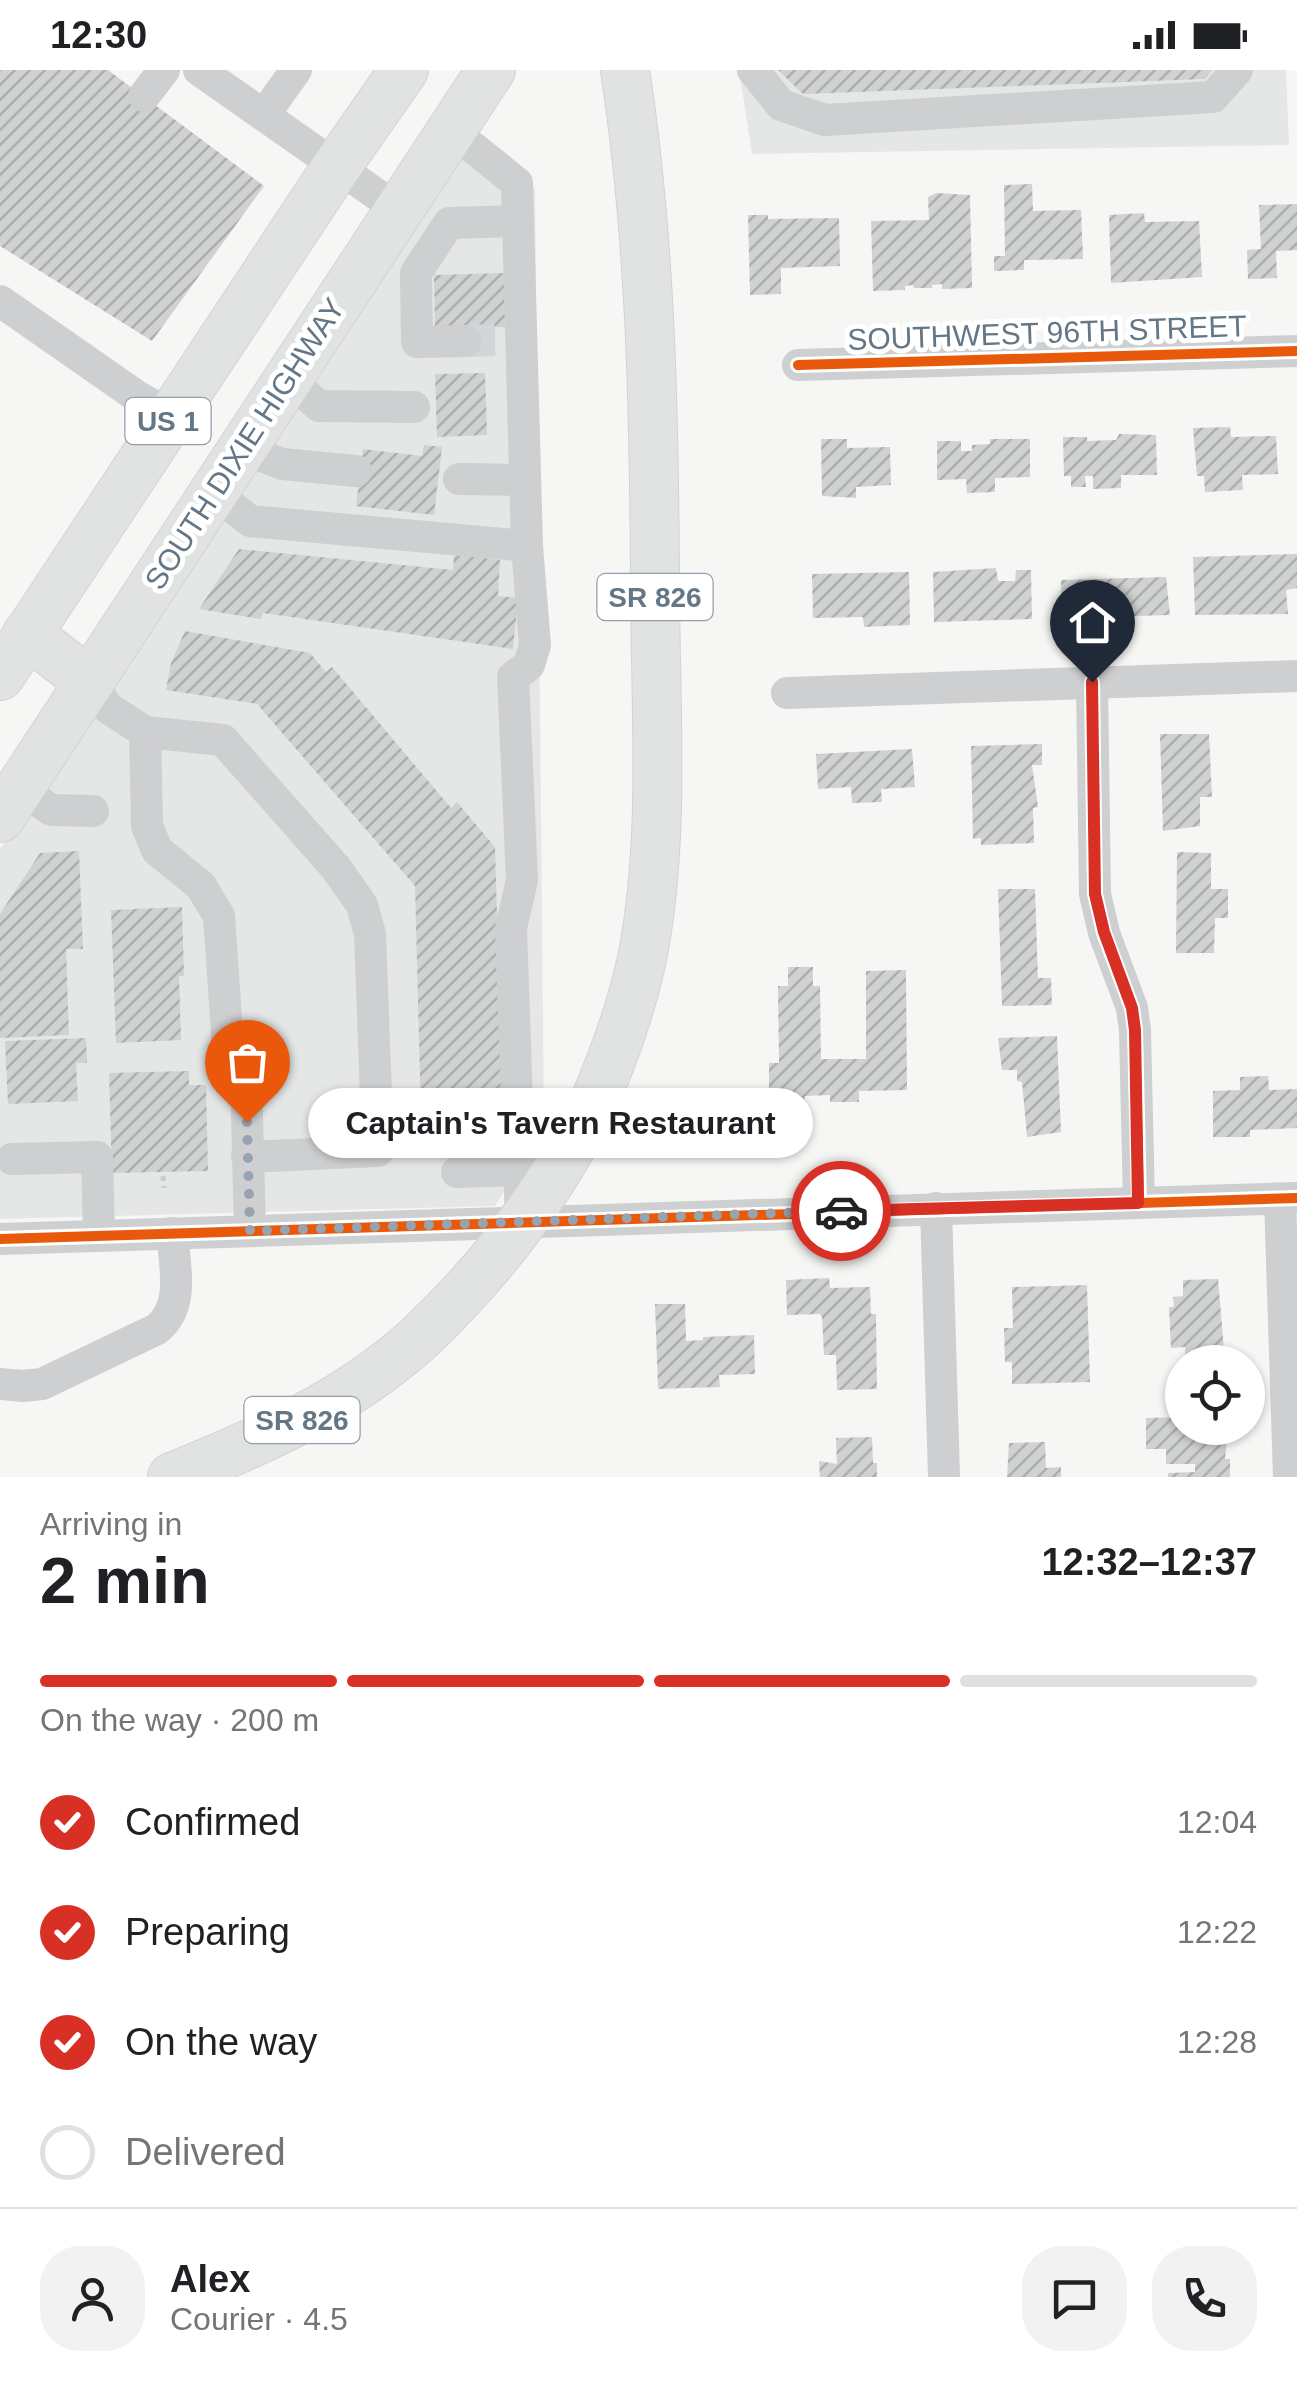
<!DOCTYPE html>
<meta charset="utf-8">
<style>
body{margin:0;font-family:Arial,sans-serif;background:#f2f2f2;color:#202124;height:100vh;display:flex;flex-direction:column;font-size:38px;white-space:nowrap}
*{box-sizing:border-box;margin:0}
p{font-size:32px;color:#757577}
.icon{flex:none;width:55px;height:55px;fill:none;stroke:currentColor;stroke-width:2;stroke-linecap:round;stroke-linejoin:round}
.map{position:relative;height:1407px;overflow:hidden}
.details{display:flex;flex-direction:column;background:#fff;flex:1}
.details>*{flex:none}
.fabs{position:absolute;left:1165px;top:1275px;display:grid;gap:20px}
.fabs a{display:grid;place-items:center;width:100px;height:100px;border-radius:50%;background:#fff;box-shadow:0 2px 8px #0004;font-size:50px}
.pin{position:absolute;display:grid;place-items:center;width:85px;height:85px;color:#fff;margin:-102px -42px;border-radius:50% 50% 50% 0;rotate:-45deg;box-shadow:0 0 10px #0007}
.pin .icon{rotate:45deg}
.courier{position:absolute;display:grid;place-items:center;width:100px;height:100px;margin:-50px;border:8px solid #d93025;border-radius:50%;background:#fff;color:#222;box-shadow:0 2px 12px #0007}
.bubble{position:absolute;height:70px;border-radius:35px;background:#fff;box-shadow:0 2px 8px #0004;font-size:32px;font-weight:700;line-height:70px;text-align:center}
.headline em{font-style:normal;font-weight:700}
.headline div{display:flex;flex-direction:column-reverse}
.headline{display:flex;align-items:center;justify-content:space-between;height:170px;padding:0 40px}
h1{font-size:65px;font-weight:700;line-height:75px}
.bar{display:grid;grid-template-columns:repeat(4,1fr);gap:15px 10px;align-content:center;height:120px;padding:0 40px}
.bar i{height:12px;border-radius:8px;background:#e0e0e0}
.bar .selected{background:#d93025}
.bar p{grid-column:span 4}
.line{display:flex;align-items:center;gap:25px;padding:0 40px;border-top:2px solid #e0e0e0}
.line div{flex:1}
.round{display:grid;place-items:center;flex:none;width:105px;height:105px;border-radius:40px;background:#f2f2f2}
ol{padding:0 40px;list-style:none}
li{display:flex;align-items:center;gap:30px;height:110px}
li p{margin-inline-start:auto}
li .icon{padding:10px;border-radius:50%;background:#d93025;color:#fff;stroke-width:4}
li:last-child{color:#757577}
li i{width:55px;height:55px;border:5px solid #e0e0e0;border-radius:50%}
.status{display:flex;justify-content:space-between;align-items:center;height:70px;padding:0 50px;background:#fff;direction:ltr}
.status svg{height:28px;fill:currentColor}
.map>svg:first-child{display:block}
.built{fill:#e5e6e6}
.building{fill:url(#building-hatch)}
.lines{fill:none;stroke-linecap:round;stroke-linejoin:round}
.minor-tunnel{stroke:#d2d6da;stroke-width:32;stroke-dasharray:32 16;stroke-linecap:butt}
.highway-casing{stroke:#d2d3d3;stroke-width:50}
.path{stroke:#cbcccd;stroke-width:5;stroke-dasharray:5 5;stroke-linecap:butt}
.minor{stroke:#cecfd0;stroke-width:32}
.highway{stroke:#e1e2e2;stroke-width:48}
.highway-bridge-casing{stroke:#d2d3d3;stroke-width:50;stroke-linecap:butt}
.highway-bridge{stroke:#e1e2e2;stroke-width:48}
.cycleway-casing{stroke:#fff;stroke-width:16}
.cycleway{stroke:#e8590c;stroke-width:10}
.done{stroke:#97a3ae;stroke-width:10;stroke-dasharray:0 18}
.route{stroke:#d93025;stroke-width:12}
.labels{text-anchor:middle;stroke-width:10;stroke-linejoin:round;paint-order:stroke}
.shield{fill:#fff;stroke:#92a0ab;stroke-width:2.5}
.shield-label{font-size:28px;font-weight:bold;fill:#647787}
.street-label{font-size:30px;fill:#647787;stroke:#fff}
</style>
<div class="status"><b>12:30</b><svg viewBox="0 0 49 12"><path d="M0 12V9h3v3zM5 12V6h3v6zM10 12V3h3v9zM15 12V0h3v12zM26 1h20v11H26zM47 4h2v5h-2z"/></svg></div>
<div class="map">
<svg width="1297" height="1407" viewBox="0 0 1297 1407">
<defs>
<pattern id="building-hatch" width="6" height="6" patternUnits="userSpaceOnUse" patternTransform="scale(2.5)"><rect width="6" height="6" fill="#d0d1d1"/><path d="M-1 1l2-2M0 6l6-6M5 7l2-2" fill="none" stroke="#acaeaf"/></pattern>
</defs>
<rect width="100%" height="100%" fill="#f6f6f5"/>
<!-- built -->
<g class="built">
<polygon points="739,0 1286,0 1289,75 752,84"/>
<polygon points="473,65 535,118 544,1056 495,1136 0,1149 0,779"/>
</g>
<!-- building -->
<g class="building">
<polygon points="0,0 108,0 264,116 152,271 0,176"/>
<polygon points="778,0 1212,0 1205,9 803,24"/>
<polygon points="1032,114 1033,141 1081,140 1083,189 1024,190 1024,200 994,201 994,186 1005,186 1004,115"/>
<polygon points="936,123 970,125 972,218 942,219 942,214 932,215 932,218 914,218 913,215 905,216 905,220 873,221 871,151 929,150 928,127"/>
<polygon points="1297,134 1297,180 1276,181 1277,208 1248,209 1247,180 1261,179 1259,135"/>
<polygon points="1144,143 1145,152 1199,151 1202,207 1111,213 1109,145"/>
<polygon points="748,145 768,145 768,149 839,148 840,196 781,198 781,224 750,225"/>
<polygon points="507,203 508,257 495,257 495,282 466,282 435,259 434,205"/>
<polygon points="485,303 487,365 437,367 435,304"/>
<polygon points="1230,357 1231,367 1276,366 1278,404 1242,405 1243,420 1205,422 1204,406 1197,406 1193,358"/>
<polygon points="1119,364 1156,365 1157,405 1121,405 1121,418 1093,419 1093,406 1085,406 1086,417 1071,417 1071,406 1064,406 1063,367 1087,367 1087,371 1116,370"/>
<polygon points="821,369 847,369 847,378 890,377 891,415 856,417 856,428 822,426"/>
<polygon points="990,369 1030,369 1030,407 995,408 995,422 967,423 966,409 937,410 937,371 961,371 961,381 972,381 972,375 990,374"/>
<polygon points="424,375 442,377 434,445 356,436 363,379 422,386"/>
<polygon points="239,479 453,500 454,484 500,490 498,526 518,528 513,579 263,543 260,549 199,539"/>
<polygon points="1297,484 1297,518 1286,520 1288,544 1195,545 1193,487"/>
<polygon points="996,498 998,511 1015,511 1016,500 1031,500 1032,549 934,552 933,502"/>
<polygon points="909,502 910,555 864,557 863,547 813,548 812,504"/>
<polygon points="1166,507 1170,545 1062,548 1061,510"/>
<polygon points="185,561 310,583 326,602 332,597 451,738 457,732 495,777 504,1082 422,1085 415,816 257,634 166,620 171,593"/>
<polygon points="1160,664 1209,664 1212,727 1200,727 1200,756 1163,761"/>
<polygon points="1042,674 1042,695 1032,695 1038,737 1033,738 1034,773 981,775 981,768 973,769 971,676"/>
<polygon points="912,679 915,717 881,719 882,732 852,733 851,717 818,719 816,684"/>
<polygon points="79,781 83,879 66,879 69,965 0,968 0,844 40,783"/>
<polygon points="1177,782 1211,783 1211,819 1228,819 1228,848 1215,848 1214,883 1176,883"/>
<polygon points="998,819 1035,819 1038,908 1051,908 1052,935 1002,936"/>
<polygon points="182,837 184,906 179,906 181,970 116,973 111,840"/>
<polygon points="788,897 813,897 813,916 820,916 821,989 866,989 866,901 906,900 907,1020 859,1021 859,1032 830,1032 830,1025 805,1026 805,1035 769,1035 769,993 779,993 778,916 788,916"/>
<polygon points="1057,966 1061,1062 1027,1067 1022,1012 1017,1011 1017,1000 1002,1000 998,968"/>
<polygon points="86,968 87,993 76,993 78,1031 8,1034 5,971"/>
<polygon points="189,1001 189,1015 206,1015 208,1101 112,1103 109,1003"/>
<polygon points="1268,1006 1269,1020 1297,1019 1297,1058 1250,1060 1250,1067 1213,1067 1213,1021 1240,1020 1240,1007"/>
<polygon points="829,1208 830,1218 870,1217 871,1244 876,1244 877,1319 837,1320 836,1285 824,1285 822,1247 820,1244 787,1245 786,1210"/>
<polygon points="1218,1209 1225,1292 1185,1292 1185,1277 1171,1278 1169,1237 1174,1237 1173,1227 1183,1226 1183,1210"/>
<polygon points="1087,1215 1090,1312 1012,1314 1012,1292 1005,1292 1004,1258 1013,1258 1012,1217"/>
<polygon points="655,1234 685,1234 686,1271 703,1270 703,1267 754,1265 755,1304 719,1305 720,1317 658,1319"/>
<polygon points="1182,1347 1182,1358 1228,1358 1225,1389 1230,1389 1230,1407 1168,1407 1168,1403 1195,1402 1195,1394 1166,1394 1166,1379 1146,1379 1146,1348"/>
<polygon points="872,1367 873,1393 877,1393 877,1407 820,1407 819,1391 837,1394 836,1368"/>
<polygon points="1045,1372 1046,1398 1061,1397 1061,1407 1007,1407 1009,1373"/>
</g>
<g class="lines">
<!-- minor-tunnel -->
<polyline class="minor-tunnel" points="466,271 495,270"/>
<!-- highway casing -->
<g class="highway-casing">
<g id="highway">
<polyline points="27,564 90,612"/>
<polyline points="0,606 337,96 404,0"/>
<polyline points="0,748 491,0"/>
<path d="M588 1046C611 995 630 944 642 889 666 767 655 636 655 512 654 340 651 170 625 0"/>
<path d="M172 1407C261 1371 346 1334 418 1269"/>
</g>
</g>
<!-- path -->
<polyline class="path" points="163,1106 164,1118"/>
<!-- minor -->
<g class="minor">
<polyline points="199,0 399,140"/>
<polyline points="753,0 781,35 825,50 1213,27 1237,0"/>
<polyline points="144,26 164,0"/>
<polyline points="264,45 296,0"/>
<polyline points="451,60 517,113 527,476 535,575 529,595 513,607 522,810 511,858 521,1151"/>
<polyline points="0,231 135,325 171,346"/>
<polyline points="466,271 417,272 416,203 449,153 518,151"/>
<polyline points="798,295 1297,281"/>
<polyline points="288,309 319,336 414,337"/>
<polyline points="242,378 282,394 356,401"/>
<polyline points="459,409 525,410"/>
<polyline points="214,422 250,451 527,476"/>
<polyline points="90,612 108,638 145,662 147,756 157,780 201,816 219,846 228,977 246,1005 250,1161"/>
<polyline points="1092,612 1095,824 1104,863 1132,938 1135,960 1139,1133"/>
<polyline points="787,623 1297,606"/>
<polyline points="145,662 223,670 336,798 362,835 370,864 378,1081 247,1087"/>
<polyline points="20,718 51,740 93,741"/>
<polyline points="12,1089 97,1087 99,1166"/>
<polyline points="457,1102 520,1100"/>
<polyline points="1280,1129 1289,1407"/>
<polyline points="936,1138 944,1407"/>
<polyline points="0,1169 1297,1128"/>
<path d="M0 1314 23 1316 42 1314 157 1259C185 1236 175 1197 172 1163"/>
</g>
<!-- highway -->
<use href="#highway" class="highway"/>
<!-- highway-bridge casing -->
<g class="highway-bridge-casing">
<path id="highway-bridge" d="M418 1269C488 1203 544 1132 588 1046"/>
</g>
<!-- highway-bridge -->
<use href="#highway-bridge" class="highway-bridge"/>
<!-- cycleway casing -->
<g class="cycleway-casing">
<g id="cycleway">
<polyline points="798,295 1297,281"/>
<polyline points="1092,612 1095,824 1104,863 1132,938 1135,960 1139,1133"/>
<polyline points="0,1169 1297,1128"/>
</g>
</g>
<!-- cycleway -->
<use href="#cycleway" class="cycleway"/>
</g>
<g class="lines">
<!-- done -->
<polyline class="done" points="247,1052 250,1161 841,1141"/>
<!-- route -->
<polyline class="route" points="841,1141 1138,1133 1135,960 1132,938 1104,862 1095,824 1092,612"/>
</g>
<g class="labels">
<!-- shield labels -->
<g class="shield">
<rect x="125.5" y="328" width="85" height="46" rx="8"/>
<rect x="597.5" y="504" width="115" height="46" rx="8"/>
<rect x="244.5" y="1327" width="115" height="46" rx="8"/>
</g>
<g class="shield-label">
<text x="168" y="361">US 1</text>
<text x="655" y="537">SR 826</text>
<text x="302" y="1360">SR 826</text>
</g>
<!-- street labels -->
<g class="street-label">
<text transform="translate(1047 263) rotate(-2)" y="10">SOUTHWEST 96TH STREET</text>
<text transform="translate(245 374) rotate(-57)" y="10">SOUTH DIXIE HIGHWAY</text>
</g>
</g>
</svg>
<div class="fabs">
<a><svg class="icon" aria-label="locate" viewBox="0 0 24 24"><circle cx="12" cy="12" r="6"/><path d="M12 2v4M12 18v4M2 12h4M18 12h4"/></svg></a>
</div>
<div class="pin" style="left:247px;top:1052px;background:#ea580c"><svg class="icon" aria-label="bag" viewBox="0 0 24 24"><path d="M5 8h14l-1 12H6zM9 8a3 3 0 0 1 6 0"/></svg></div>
<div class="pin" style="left:1092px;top:612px;background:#1f2937"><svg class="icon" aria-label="home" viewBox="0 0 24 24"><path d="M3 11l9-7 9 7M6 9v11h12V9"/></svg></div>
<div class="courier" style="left:841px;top:1141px"><svg class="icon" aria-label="car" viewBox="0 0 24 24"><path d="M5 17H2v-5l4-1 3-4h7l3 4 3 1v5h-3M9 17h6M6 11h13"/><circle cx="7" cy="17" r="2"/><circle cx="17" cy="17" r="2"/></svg></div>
<div class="bubble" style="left:308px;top:1018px;width:505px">Captain's Tavern Restaurant</div>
</div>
<section class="details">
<div class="headline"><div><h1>2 min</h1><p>Arriving in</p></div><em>12:32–12:37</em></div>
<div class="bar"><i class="selected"></i><i class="selected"></i><i class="selected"></i><i></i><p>On the way · 200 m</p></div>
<ol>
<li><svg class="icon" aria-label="check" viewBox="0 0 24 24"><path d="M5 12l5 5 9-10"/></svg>Confirmed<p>12:04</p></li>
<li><svg class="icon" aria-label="check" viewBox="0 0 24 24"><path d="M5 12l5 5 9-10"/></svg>Preparing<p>12:22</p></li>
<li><svg class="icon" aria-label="check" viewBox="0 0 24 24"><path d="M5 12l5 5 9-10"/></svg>On the way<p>12:28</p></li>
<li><i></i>Delivered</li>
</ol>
<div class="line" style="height:180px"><a class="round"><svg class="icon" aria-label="person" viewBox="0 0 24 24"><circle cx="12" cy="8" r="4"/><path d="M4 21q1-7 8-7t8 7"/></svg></a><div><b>Alex</b><p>Courier · 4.5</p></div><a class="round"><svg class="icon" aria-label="chat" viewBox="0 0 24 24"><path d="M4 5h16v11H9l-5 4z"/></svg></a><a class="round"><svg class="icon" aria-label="phone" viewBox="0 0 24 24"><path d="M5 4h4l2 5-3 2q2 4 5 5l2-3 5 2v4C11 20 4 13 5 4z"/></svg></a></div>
</section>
